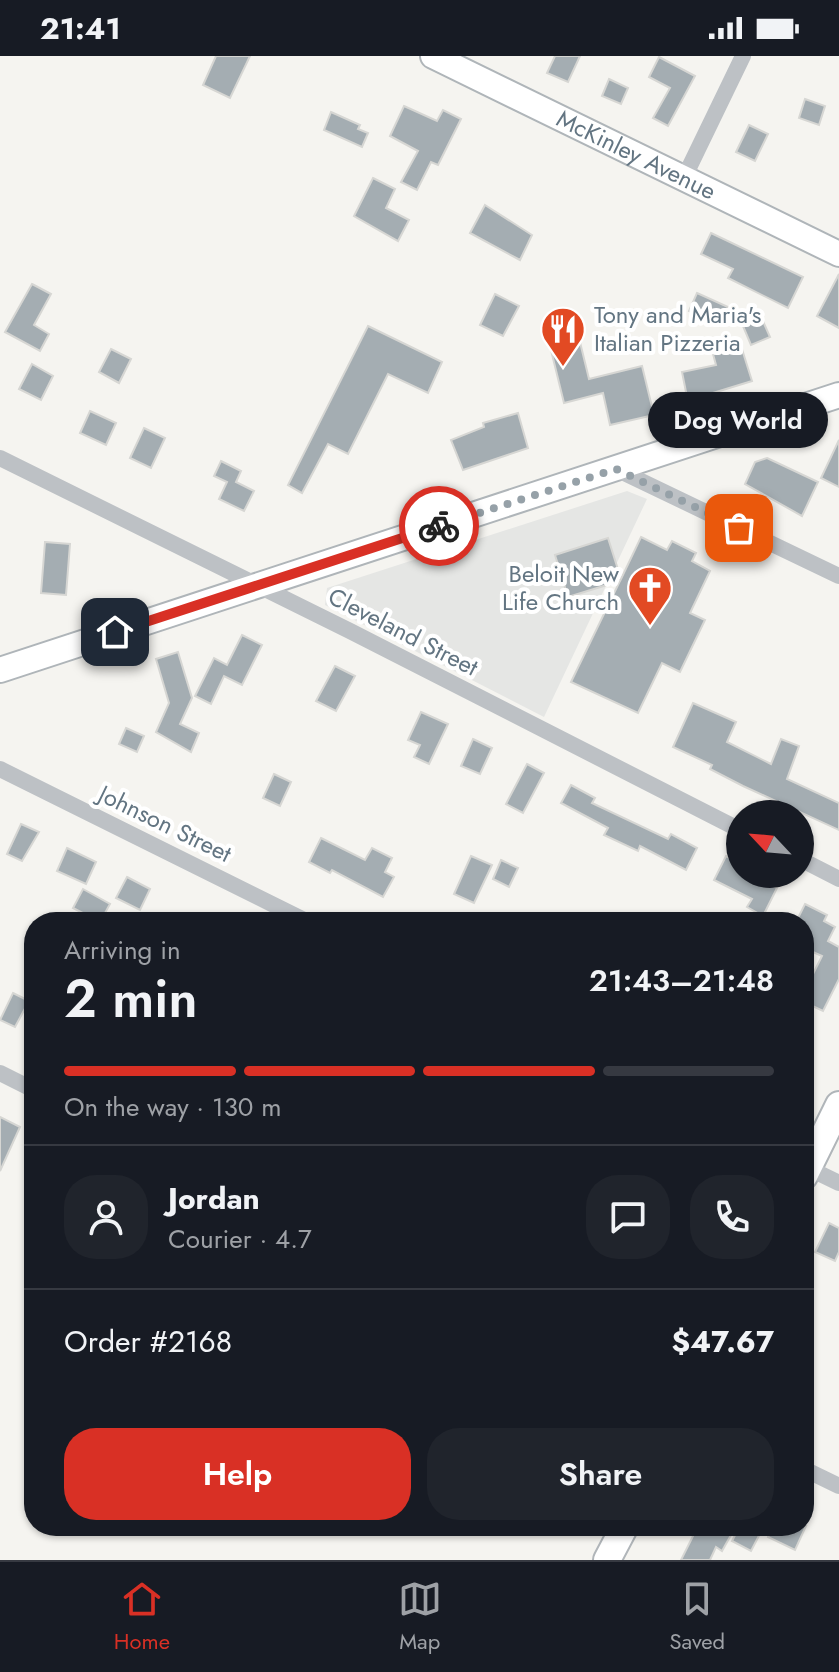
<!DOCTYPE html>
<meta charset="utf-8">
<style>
body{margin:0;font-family:Jost,sans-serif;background:#20242c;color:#f1f3f6;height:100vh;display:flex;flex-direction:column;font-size:30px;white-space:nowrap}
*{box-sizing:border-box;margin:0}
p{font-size:26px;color:#9ea1a6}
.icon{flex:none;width:44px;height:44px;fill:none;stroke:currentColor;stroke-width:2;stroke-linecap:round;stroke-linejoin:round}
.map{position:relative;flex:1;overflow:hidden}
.side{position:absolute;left:24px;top:856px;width:790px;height:624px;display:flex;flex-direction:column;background:#171b24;border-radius:32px;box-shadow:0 2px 6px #0004}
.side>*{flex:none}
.needle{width:52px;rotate:296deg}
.buttons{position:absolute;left:726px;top:744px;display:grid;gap:16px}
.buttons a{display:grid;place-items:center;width:88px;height:88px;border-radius:50%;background:#171b24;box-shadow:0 2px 6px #0004;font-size:40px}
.pin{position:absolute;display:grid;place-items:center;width:68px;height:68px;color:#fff;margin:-34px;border-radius:16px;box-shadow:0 4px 12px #0006}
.courier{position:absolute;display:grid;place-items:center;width:80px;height:80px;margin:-40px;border:6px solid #d93025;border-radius:50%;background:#fff;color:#222;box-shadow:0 2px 10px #0007}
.bubble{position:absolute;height:56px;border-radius:28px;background:#171b24;box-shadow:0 2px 6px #0004;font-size:26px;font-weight:600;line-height:56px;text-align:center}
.overview em{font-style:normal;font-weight:600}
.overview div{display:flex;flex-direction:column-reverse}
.overview{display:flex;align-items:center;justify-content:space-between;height:136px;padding:0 40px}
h1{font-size:52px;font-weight:600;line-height:60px}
.bar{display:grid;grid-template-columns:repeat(4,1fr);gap:12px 8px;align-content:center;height:96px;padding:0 40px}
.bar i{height:10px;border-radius:6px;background:#363941}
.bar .on{background:#d93025}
.bar p{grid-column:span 4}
.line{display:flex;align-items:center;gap:20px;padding:0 40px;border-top:2px solid #363941}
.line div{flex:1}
.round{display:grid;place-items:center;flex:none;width:84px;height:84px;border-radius:32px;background:#20242c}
.action{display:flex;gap:16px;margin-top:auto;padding:16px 40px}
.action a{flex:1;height:92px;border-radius:32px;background:#d93025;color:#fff;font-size:32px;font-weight:600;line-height:92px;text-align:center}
.action a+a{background:#20242c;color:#f1f3f6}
.status{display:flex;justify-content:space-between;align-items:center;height:56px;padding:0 40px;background:#171b24;direction:ltr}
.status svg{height:22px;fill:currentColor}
.tabs{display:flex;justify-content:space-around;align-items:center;height:112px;border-top:2px solid #363941;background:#171b24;font-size:22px;color:#9ea1a6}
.tabs a{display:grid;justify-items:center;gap:4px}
.tabs .on{color:#d93025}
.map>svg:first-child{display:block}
.built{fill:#e5e6e4}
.building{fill:#a4adb2;stroke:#d6d6d3;stroke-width:2}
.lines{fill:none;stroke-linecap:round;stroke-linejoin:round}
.secondary-casing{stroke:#afb5b9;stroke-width:28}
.primary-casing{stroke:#b0b5b9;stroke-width:30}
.street{stroke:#bdc1c5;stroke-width:16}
.secondary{stroke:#fff;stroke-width:24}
.primary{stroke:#fff;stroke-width:26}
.done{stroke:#96a1a8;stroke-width:8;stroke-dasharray:0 14.4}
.route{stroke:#d93025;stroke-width:10}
.labels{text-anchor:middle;stroke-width:8;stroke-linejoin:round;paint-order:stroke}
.street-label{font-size:24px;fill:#637582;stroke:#fff}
.poi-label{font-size:24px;fill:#637582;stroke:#fff;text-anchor:start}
</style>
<div class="status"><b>21:41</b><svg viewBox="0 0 49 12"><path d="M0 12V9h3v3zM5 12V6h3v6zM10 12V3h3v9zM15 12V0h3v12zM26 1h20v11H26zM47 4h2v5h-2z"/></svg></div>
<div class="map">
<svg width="839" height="1504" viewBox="0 0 839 1504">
<rect width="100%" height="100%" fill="#f5f4f0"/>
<!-- built -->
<polygon class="built" points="627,435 647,443 544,661 325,549 327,532"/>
<!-- building -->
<g class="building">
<polygon points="216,0 250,0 230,42 203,29"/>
<polygon points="555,0 580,0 568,26 547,17"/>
<polygon points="659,1 695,20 668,70 653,62 670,32 649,21"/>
<polygon points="609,23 628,32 621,48 602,40"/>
<polygon points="805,43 825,50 819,69 799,62"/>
<polygon points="404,50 437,65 443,54 461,63 438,109 431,106 417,134 401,126 418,95 390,80"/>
<polygon points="331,56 360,69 358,73 368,77 362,91 324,74"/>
<polygon points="749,69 768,78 755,105 736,96"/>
<polygon points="373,122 395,133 386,152 409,164 398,185 354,160"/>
<polygon points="485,149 532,179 520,204 470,177"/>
<polygon points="711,177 803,221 788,252 728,222 733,213 701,198"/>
<polygon points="839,218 839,272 817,260"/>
<polygon points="32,228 51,238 34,269 49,278 40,295 5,276"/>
<polygon points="697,237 728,251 719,270 689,255"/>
<polygon points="495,238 519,250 503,280 480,269"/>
<polygon points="762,263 770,281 751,289 743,270"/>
<polygon points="368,270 442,306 428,337 388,318 348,398 328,388 302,437 288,429"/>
<polygon points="579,282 589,323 642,310 654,359 610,369 603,337 564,347 550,290"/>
<polygon points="741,290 752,325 713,337 714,341 688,346 682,316 716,309 713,298"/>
<polygon points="111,293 131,303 119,327 99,316"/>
<polygon points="32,308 53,320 41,344 19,333"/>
<polygon points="90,355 116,367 106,389 80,377"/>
<polygon points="518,357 528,392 463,414 451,384 484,371 483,367"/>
<polygon points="144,372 165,382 151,412 130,402"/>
<polygon points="839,384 839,431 821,422"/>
<polygon points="767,402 818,426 802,460 745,428 755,406"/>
<polygon points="221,405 241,415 236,426 254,435 244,455 219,443 227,426 214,420"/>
<polygon points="641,481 667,494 672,485 696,497 692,505 710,515 690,557 705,564 680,616 662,607 638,657 571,626 620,525 568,541 555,499 608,482 621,523"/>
<polygon points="45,486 70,488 66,539 41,537"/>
<polygon points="242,579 262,589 242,629 224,620 211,648 195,640 214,602 227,609"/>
<polygon points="178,596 192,642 180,668 199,677 191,696 156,676 169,647 156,603"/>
<polygon points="335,610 355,620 336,655 316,645"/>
<polygon points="693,647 736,666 727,686 771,708 781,683 799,690 787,723 839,747 839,774 743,730 710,713 712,709 673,691"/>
<polygon points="421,656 448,668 429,708 414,701 420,689 408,684"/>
<polygon points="126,672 144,680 137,696 119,688"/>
<polygon points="473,683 492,692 480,718 461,710"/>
<polygon points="527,708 544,717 523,757 506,748"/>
<polygon points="274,718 291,726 280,750 263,742"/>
<polygon points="571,729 595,742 592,747 668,783 671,778 697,792 686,814 640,790 638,795 604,779 608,772 561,747"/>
<polygon points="21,768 39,776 22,805 7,798"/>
<polygon points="321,782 365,804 372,792 392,802 385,816 394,821 383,841 332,814 330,817 309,806"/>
<polygon points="67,792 96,806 86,828 57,815"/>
<polygon points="471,800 492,809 474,847 454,838"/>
<polygon points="726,800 740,807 740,818 749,818 777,832 763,860 747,851 752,843 714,824"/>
<polygon points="501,804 518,812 509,831 493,823"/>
<polygon points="127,821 150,833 140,854 116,842"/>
<polygon points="83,833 110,848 100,866 73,852"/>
<polygon points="805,848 827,859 824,865 835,871 828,885 839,891 839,923 823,955 804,946 804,936 822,900 804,892 804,866 796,866"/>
<polygon points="13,937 29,945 15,971 0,964"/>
<polygon points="0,1061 20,1071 0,1115"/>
<polygon points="829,1167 839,1172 839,1196 835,1205 815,1196"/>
<polygon points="698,1470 714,1470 731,1479 722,1495 716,1491 710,1504 681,1504"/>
<polygon points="740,1470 764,1470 751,1495 732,1485"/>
<polygon points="773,1470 806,1470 795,1494 768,1481"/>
</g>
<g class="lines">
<!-- secondary casing -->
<g class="secondary-casing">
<g id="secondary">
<path id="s1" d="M433 0 839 198"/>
<polyline points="0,614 839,339"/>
</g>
</g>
<!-- primary casing -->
<g class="primary-casing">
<g id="primary">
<polyline points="804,1120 839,1049"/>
<polyline points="607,1504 625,1470"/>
</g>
</g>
<!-- street -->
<g class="street">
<polyline points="684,122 743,0"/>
<polyline points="0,402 350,575 740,774"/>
<polyline points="616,413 839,520"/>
<polyline points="0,713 308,866"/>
<polyline points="800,803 839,823"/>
<polyline points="0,1017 34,1034"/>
<polyline points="804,1110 839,1127"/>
<polyline points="804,1413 839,1430"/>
</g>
<!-- secondary -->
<use href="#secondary" class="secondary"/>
<!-- primary -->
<use href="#primary" class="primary"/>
</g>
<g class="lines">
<!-- done -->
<polyline class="done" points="439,470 616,413 739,472"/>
<!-- route -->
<polyline class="route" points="115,576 439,470"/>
</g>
<!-- icons -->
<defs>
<g id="restaurant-pin" transform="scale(2.3)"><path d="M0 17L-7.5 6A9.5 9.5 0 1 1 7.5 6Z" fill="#e24a23" stroke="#fff"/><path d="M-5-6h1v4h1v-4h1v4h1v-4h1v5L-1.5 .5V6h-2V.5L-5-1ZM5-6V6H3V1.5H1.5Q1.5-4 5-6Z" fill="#fff"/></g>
<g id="church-pin" transform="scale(2.3)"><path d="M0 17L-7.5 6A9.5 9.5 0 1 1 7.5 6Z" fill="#e24a23" stroke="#fff"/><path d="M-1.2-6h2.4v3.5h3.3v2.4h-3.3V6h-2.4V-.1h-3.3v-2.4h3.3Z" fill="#fff"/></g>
</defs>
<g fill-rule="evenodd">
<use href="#restaurant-pin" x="563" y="273"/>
<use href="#church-pin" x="650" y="532"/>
</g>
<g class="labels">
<!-- street labels -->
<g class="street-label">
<text dy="8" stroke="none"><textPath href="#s1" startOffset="226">McKinley Avenue</textPath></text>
<text transform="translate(403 576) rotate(27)" y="8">Cleveland Street</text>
<text transform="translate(165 768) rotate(26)" y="8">Johnson Street</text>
</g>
<!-- poi labels -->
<g class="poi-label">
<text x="594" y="267">Tony and Maria's<tspan x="594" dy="28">Italian Pizzeria</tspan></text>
<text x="619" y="526" text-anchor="end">Beloit New<tspan x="619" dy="28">Life Church</tspan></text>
</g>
</g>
</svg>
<div class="buttons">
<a><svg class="needle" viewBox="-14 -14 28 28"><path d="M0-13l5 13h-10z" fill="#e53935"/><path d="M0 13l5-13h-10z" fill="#9ea1a6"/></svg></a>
</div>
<div class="pin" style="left:739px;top:472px;background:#ea580c"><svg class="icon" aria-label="bag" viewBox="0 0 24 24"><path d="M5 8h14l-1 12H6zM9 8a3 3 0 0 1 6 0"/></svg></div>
<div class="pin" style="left:115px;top:576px;background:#1f2937"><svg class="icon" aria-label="home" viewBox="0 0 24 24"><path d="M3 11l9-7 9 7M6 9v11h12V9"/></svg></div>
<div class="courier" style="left:439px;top:470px"><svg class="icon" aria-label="bike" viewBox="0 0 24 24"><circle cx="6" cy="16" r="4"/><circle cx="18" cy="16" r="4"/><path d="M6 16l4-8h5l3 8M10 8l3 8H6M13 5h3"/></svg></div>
<div class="bubble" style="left:648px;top:336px;width:180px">Dog World</div>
<section class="side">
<div class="overview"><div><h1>2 min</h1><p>Arriving in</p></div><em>21:43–21:48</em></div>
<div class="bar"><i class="on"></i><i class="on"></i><i class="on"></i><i></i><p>On the way · 130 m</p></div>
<div class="line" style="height:144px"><a class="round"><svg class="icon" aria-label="person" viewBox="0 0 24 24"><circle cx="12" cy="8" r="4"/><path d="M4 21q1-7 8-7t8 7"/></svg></a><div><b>Jordan</b><p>Courier · 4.7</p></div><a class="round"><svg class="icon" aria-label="chat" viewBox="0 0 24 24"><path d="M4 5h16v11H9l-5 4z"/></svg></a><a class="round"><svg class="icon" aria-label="phone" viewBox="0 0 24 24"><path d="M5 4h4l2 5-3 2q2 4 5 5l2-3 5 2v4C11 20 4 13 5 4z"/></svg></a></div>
<div class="line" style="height:104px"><div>Order #2168</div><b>$47.67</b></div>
<div class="action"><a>Help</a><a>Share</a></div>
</section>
</div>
<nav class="tabs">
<a class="on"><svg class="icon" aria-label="home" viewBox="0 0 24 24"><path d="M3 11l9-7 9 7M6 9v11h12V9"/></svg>Home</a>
<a><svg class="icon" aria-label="map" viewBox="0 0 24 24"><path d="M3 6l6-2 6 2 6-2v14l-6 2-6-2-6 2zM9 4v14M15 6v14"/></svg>Map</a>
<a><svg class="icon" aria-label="saved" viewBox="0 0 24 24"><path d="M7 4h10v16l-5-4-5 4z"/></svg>Saved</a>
</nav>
